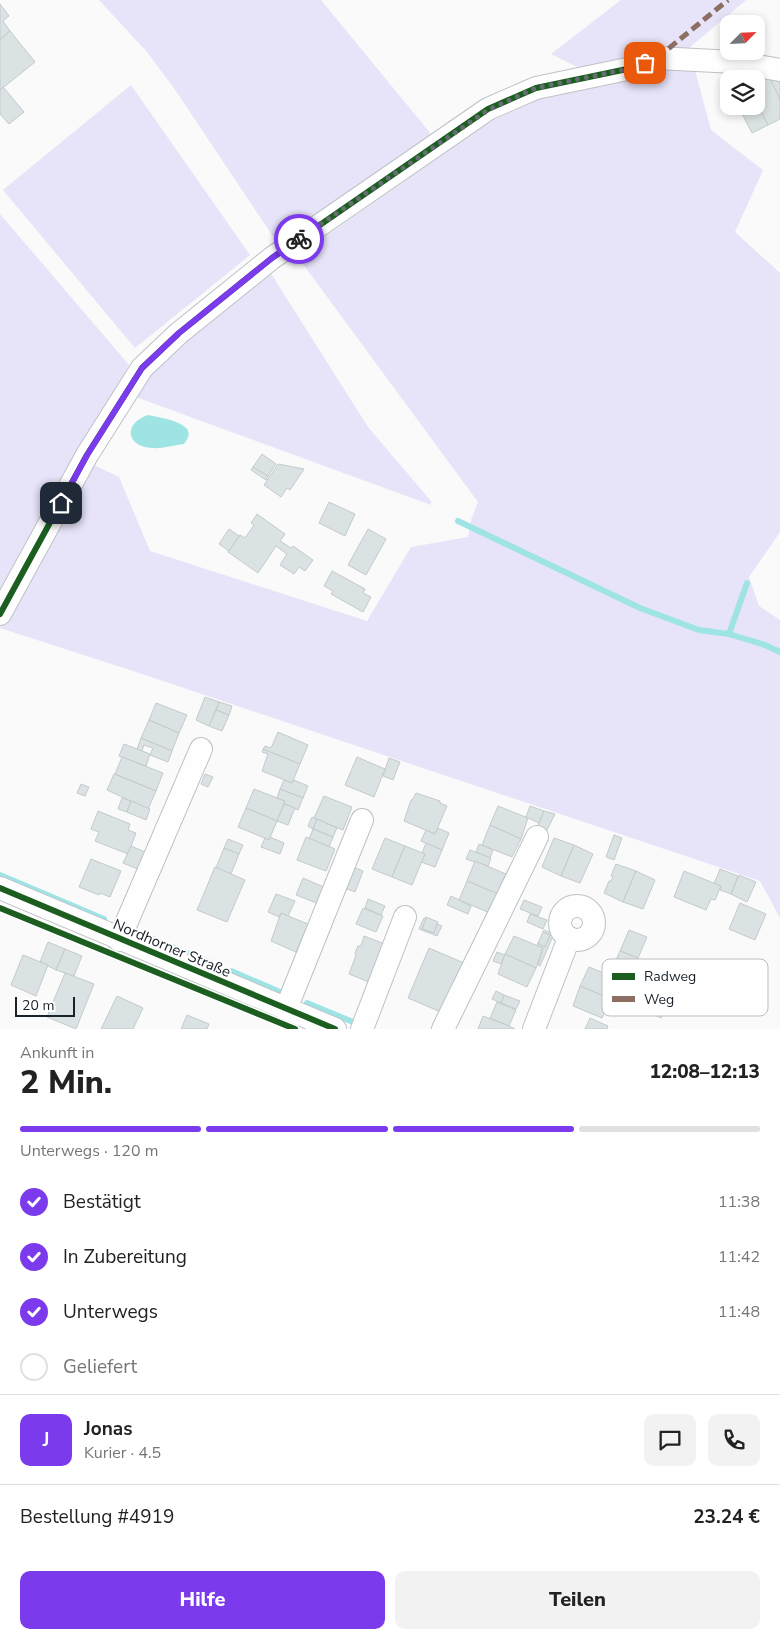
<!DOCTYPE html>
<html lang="de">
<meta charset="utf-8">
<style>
body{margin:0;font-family:"Nunito Sans",sans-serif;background:#f2f2f2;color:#222;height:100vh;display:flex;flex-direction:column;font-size:19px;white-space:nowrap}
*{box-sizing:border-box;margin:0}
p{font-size:16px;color:#767676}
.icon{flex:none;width:28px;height:28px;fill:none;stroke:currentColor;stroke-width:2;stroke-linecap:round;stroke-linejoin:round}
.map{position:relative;height:1029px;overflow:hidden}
.panel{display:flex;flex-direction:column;background:#fff;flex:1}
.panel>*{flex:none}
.needle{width:32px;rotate:66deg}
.fabs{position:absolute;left:720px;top:15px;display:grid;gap:10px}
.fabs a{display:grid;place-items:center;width:45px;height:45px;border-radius:10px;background:#fff;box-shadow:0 2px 8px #0003;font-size:25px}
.scale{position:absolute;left:15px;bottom:12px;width:60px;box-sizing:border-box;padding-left:5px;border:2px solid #18222a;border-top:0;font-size:14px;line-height:18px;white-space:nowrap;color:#18222a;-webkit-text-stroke:4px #fff;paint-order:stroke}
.pin{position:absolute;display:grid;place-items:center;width:42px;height:42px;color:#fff;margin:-21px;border-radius:10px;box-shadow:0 2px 8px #0006}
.courier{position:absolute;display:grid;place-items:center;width:50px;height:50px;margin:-25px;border:4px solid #7c3aed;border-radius:50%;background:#fff;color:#222;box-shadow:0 1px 6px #0007}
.head em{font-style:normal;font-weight:800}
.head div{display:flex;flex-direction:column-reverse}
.head{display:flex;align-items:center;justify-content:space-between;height:85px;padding:0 20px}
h1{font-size:32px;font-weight:800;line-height:38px}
.bar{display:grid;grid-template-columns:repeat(4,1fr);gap:8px 5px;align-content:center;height:60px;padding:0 20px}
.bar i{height:6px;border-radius:4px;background:#e0e0e0}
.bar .selected{background:#7c3aed}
.bar p{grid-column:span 4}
.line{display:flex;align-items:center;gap:12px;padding:0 20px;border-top:1px solid #e0e0e0}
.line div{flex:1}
.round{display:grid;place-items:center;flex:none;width:52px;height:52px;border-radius:10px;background:#f2f2f2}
ol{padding:0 20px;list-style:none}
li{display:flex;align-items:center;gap:15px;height:55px}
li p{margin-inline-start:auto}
li .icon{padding:5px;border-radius:50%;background:#7c3aed;color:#fff;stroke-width:4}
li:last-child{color:#767676}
li i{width:28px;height:28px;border:2px solid #e0e0e0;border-radius:50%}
.button{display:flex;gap:10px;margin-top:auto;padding:10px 20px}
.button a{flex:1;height:58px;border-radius:10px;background:#7c3aed;color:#fff;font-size:20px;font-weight:800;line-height:58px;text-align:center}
.button a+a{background:#f2f2f2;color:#222}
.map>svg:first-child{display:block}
.green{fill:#e7e3f8}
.water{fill:#9fe4e5}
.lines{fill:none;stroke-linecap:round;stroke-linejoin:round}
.stream{stroke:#9fe4e5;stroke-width:6}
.building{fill:#dbe2e4;stroke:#c4cacc}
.minor-casing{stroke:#bdc2c6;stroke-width:24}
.minor{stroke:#fefefe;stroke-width:22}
.quiet{stroke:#8d6e63;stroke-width:5;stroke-dasharray:10 5;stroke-linecap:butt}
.cycleway-casing{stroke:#fff;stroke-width:9}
.cycleway{stroke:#1b5e20;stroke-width:6}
.done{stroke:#676e73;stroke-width:5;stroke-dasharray:0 9}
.route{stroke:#7c3aed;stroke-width:6}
.labels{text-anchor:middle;stroke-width:4;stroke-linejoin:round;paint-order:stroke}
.street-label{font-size:15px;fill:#18222a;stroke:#fff}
.key{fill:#fff;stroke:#babdbf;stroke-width:1}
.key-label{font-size:14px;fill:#18222a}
</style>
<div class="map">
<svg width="780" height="1029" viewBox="0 0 780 1029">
<rect width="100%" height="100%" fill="#fafafa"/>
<!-- green -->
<g class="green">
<polygon points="99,0 321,0 431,134 276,241 176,91 147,52"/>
<polygon points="621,0 746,0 689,48 711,130 763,170 735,232 780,273 780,532 749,577 759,606 780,620 780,918 760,881 130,670 0,628 92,464 119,477 150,551 367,621 411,547 468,537 471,520 478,502 297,256 492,121 540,99 611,84 551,54"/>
<polygon points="131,85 250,255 135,348 3,190"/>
<polygon points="0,214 129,365 0,592"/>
<polygon points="270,272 368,427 431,501 431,505 133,396 148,373"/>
</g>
<!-- water -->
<path class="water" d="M148 415C161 418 203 423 184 444 174 445 162 449 152 448 126 447 123 423 148 415Z"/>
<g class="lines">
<!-- stream -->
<g class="stream">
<polyline points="458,521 640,608 699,630 729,634 765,645 780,652"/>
<polyline points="729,634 747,583"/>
<polyline points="0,875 104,919"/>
<polyline points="140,934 211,963"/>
<polyline points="231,971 280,992"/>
<polyline points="307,1003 353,1022"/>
</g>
</g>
<!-- building -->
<g class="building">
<polygon points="0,4 9,16 3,21 10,31 0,40"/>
<polygon points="10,31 35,62 0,90 0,40"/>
<polygon points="741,70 746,79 729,79 729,87 725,78"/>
<polygon points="780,74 780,99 768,75"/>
<polygon points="768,75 780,99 780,119 768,125 756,102 756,80"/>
<polygon points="3,87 24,112 9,124 0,114 0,90"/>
<polygon points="756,102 768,125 752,133 738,106 756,106"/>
<polygon points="262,454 276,464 268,476 253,467"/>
<polygon points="278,464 304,469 290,490 287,488 281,497 264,485"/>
<polygon points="253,467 268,476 266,480 251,470"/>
<polygon points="329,502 355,514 345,536 319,523"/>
<polygon points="257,514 285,534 280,541 291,548 293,546 313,560 305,571 299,567 294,574 280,565 287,554 276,546 258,573 228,552 240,535 245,538 254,525 251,523"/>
<polygon points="229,529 239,536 229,551 219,544"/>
<polygon points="368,529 386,539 366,575 348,565"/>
<polygon points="332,571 365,589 363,593 371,597 363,612 331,594 333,591 324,586"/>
<polygon points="205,697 219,702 209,726 196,720"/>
<polygon points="219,702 232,706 229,715 216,710"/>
<polygon points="156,703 187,715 179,733 149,720"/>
<polygon points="216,710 229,715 222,731 209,726"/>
<polygon points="149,720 179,733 172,751 141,738"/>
<polygon points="278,732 308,745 300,764 263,749 265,746 271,748"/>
<polygon points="141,738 172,751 168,762 150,755 153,748 144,745 142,751 137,749"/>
<polygon points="124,744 150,754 146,766 119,756"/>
<polygon points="263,749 300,764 292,783 262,771 268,754 262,752"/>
<polygon points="122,757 163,773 156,791 115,774"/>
<polygon points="357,757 385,769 374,797 345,785"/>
<polygon points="389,758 400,762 393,780 383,776"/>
<polygon points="114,774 156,791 148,809 107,790"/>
<polygon points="205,774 213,777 208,787 201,784"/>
<polygon points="284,780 292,783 294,780 308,786 303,798 280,789"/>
<polygon points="81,784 89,787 85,796 77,793"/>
<polygon points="254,789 285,801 277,821 246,808"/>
<polygon points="280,789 303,798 298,810 284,804 285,801 277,798"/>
<polygon points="416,793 440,801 440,803 447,806 435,834 404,821 411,800 413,799"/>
<polygon points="324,796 352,807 343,830 314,818"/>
<polygon points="122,798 131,801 127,812 118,809"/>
<polygon points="131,801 150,809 146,820 127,812"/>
<polygon points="284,804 295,808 288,825 277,821"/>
<polygon points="498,806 528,818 521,839 490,825"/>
<polygon points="530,806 544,811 539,823 526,817"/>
<polygon points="246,808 277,821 269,840 238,827"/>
<polygon points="98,811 130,824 128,830 136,833 128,854 95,841 99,832 91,829"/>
<polygon points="544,811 555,814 545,834 536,830"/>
<polygon points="312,817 317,819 313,829 308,826"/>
<polygon points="317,819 337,828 333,837 313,829"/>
<polygon points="490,825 521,839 512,857 482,845"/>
<polygon points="438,828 449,833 442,850 421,841 426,830 435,834"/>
<polygon points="313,829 333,837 329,847 309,839"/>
<polygon points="614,835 622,838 614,860 606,857"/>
<polygon points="270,837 284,843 280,854 261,847 265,838 269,840"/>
<polygon points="306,837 335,849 326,871 297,860"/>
<polygon points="385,838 405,846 392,877 372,869"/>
<polygon points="554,838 574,845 561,876 542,867"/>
<polygon points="228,839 243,845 239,854 224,848"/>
<polygon points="426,843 442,850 435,867 421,862 425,854 422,853"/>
<polygon points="479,844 493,850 490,858 476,852"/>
<polygon points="574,845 593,854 580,883 561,876"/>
<polygon points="131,846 147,853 140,870 123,863"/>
<polygon points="405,846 425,854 412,885 392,877"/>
<polygon points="224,848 239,854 231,874 216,868"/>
<polygon points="470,850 491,858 488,866 466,859"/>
<polygon points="91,859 121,871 110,897 100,893 99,895 79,887"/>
<polygon points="475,861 506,874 498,894 467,881"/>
<polygon points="616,864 636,871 623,902 604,893 609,881 611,881 613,877 611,876"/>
<polygon points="351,866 363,871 355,892 342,887"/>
<polygon points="215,867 245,880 227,922 197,910"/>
<polygon points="720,869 738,876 731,894 720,890 721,886 714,884"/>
<polygon points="636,871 655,880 643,909 623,902"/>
<polygon points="684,871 721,886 715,900 711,899 706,910 674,897"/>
<polygon points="739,875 756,882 747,902 731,894"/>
<polygon points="303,878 326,888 319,904 296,895"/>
<polygon points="467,881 498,894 490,913 459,900"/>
<polygon points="276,894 295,901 288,916 281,913 279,917 268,912"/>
<polygon points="451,896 471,906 468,914 447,905"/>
<polygon points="368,899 385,906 381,915 365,908"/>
<polygon points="524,900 542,907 538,916 520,909"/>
<polygon points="740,903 766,914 755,940 729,929"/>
<polygon points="363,908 383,916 376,932 356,924"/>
<polygon points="281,913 308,924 296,952 271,941"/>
<polygon points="530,914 547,920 543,929 527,922"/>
<polygon points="426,917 438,922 434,933 422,929"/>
<polygon points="424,918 426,919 422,929 434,933 437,924 442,926 437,936 419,929"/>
<polygon points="544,930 551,933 553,936 540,966 538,965 543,948 537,945 538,943 545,947 550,935 543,932"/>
<polygon points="629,930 647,937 638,958 620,951"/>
<polygon points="543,932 550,935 545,947 538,943"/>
<polygon points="364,936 390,946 374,984 349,974 356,955 355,953 358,946 361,946"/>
<polygon points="514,936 543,948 536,968 505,954"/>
<polygon points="48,942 65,949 56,970 40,962"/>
<polygon points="429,948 464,963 443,1013 408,998"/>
<polygon points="65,949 82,956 74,976 56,970"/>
<polygon points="620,951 638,958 631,975 613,967"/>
<polygon points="497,952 505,955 501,964 493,961"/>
<polygon points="505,954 536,968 527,987 498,974"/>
<polygon points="23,955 48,965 36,996 11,985"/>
<polygon points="589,967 618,979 611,999 580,986"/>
<polygon points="642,971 675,985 661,1018 629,1003"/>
<polygon points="65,973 94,984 76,1029 47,1017"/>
<polygon points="580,986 611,999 602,1018 573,1006"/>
<polygon points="496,991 504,995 501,1003 492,999"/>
<polygon points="504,995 520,1001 516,1009 501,1003"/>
<polygon points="117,996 143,1008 133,1029 101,1029"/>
<polygon points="497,1002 516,1010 509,1026 490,1018"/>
<polygon points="187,1015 209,1024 207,1029 181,1029"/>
<polygon points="483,1016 509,1026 515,1029 478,1029"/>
<polygon points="590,1018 608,1026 607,1029 585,1029"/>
</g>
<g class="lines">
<!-- minor casing -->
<g class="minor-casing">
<g id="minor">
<polyline points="0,614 87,455 142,368 179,333 272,258 488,109 536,88 632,68 657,58 735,62 780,70"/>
<polyline points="0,888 335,1029"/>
<circle cx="577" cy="923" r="17"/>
<polyline points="119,940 201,749"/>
<polyline points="286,1009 362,820"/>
<polyline points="362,1029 405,917"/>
<polyline points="443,1029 537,837"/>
<polyline points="534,1029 569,938"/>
</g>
</g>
<!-- minor -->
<use href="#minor" class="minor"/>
<!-- quiet -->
<polyline class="quiet" points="657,58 728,0"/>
<!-- cycleway casing -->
<g class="cycleway-casing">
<g id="cycleway">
<polyline points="0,614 87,455 142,368 179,333 272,258 488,109 536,88 632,68 657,58"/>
<polyline points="0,888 335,1029"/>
<polyline points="0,908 295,1029"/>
</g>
</g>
<!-- cycleway -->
<use href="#cycleway" class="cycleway"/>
</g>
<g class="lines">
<!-- done -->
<polyline class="done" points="299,239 488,110 536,88 632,68 645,63"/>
<!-- route -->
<polyline class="route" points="61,503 87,455 142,368 179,333 272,258 299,239"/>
</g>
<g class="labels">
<!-- street labels -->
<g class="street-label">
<text transform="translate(172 948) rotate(23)" y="5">Nordhorner Straße</text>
</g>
</g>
<!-- legend -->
<rect x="602" y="959" width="166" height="57" rx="8" class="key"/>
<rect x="612" y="973" width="23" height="7" fill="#1b5e20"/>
<rect x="612" y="996" width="23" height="6" fill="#8d6e63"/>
<g class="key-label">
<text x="644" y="981">Radweg</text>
<text x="644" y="1004">Weg</text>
</g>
</svg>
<div class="fabs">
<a><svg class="needle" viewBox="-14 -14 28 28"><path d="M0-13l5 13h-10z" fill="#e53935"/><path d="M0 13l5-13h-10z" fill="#767676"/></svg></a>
<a><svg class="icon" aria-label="layers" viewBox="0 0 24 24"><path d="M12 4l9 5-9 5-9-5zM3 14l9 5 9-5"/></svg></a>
</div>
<div class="scale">20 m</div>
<div class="pin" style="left:645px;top:63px;background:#ea580c"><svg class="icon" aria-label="bag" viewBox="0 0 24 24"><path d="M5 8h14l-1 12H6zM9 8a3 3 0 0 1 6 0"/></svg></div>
<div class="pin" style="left:61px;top:503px;background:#1f2937"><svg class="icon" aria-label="home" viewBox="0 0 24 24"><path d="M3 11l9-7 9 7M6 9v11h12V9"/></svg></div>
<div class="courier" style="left:299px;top:239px"><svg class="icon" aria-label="bike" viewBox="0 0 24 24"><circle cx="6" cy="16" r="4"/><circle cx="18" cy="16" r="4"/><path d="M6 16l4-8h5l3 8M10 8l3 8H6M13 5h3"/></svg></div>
</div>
<section class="panel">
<div class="head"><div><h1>2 Min.</h1><p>Ankunft in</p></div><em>12:08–12:13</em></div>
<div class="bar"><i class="selected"></i><i class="selected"></i><i class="selected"></i><i></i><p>Unterwegs · 120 m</p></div>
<ol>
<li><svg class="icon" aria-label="check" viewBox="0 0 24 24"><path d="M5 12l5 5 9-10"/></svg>Bestätigt<p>11:38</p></li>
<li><svg class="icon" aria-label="check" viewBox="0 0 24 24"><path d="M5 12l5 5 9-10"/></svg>In Zubereitung<p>11:42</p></li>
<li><svg class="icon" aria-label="check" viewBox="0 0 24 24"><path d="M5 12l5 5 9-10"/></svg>Unterwegs<p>11:48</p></li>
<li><i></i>Geliefert</li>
</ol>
<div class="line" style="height:90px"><b class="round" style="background:#7c3aed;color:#fff">J</b><div><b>Jonas</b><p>Kurier · 4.5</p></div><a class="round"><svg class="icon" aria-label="chat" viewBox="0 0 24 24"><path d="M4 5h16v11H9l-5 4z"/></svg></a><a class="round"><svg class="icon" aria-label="phone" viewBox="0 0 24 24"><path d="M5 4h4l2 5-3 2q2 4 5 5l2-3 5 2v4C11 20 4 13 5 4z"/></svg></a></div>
<div class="line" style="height:65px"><div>Bestellung #4919</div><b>23.24 €</b></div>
<div class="button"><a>Hilfe</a><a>Teilen</a></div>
</section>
